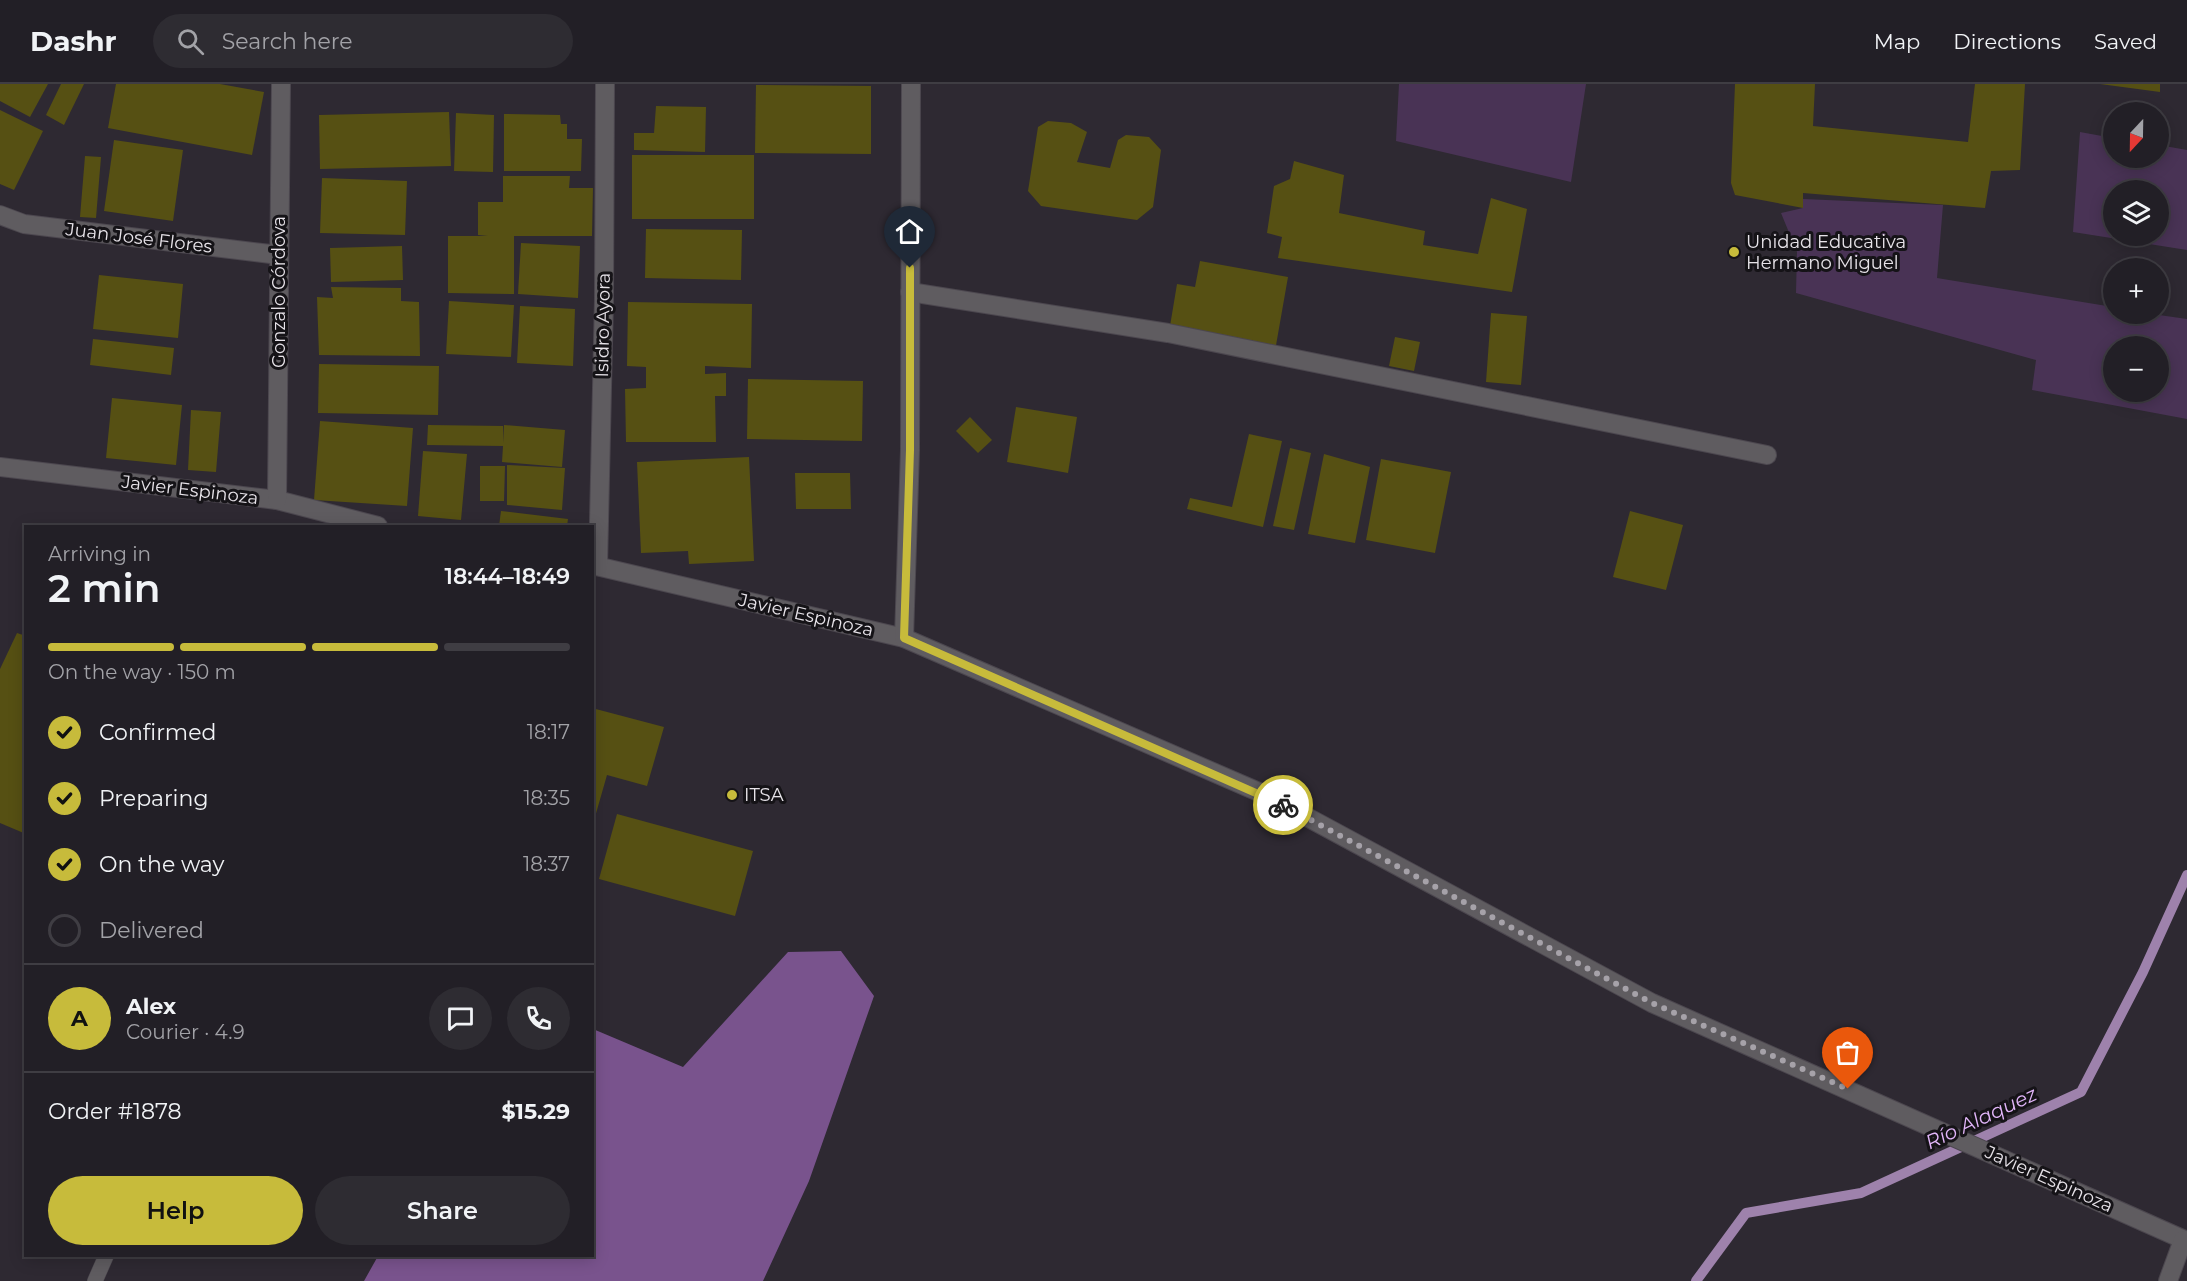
<!DOCTYPE html>
<meta charset="utf-8">
<style>
body{margin:0;font-family:Montserrat,sans-serif;background:#2e2c32;color:#f1f3f6;height:100vh;display:flex;flex-direction:column;font-size:22px;white-space:nowrap}
*{box-sizing:border-box;margin:0}
p{font-size:20px;color:#a2a2a7}
.icon{flex:none;width:33px;height:33px;fill:none;stroke:currentColor;stroke-width:2;stroke-linecap:round;stroke-linejoin:round}
.map{position:relative;flex:1;overflow:hidden}
.details{position:absolute;left:24px;top:441px;width:570px;height:732px;display:flex;flex-direction:column;background:#221f26;border-radius:0px;box-shadow:0 3px 15px #0003,0 0 0 2px #3f3d43}
.details>*{flex:none}
.needle{width:39px;rotate:202deg}
.buttons{position:absolute;left:2103px;top:18px;display:grid;gap:12px}
.buttons a{display:grid;place-items:center;width:66px;height:66px;border-radius:50%;background:#221f26;box-shadow:0 3px 15px #0003,0 0 0 2px #3f3d43;font-size:30px}
.pin{position:absolute;display:grid;place-items:center;width:51px;height:51px;color:#fff;margin:-62px -26px;border-radius:50% 50% 50% 0;rotate:-45deg;box-shadow:0 0 6px #0007}
.pin .icon{rotate:45deg}
.courier{position:absolute;display:grid;place-items:center;width:60px;height:60px;margin:-30px;border:4px solid #c7bb3b;border-radius:50%;background:#fff;color:#222;box-shadow:0 2px 8px #0007}
.summary em{font-style:normal;font-weight:600}
.summary div{display:flex;flex-direction:column-reverse}
.summary{display:flex;align-items:center;justify-content:space-between;height:102px;padding:0 24px}
h1{font-size:39px;font-weight:600;line-height:45px}
.bar{display:grid;grid-template-columns:repeat(4,1fr);gap:9px 6px;align-content:center;height:72px;padding:0 24px}
.bar i{height:8px;border-radius:4px;background:#3f3d43}
.bar .selected{background:#c7bb3b}
.bar p{grid-column:span 4}
.line{display:flex;align-items:center;gap:15px;padding:0 24px;border-top:2px solid #3f3d43}
.line div{flex:1}
.round{display:grid;place-items:center;flex:none;width:63px;height:63px;border-radius:32px;background:#2e2c32}
ol{padding:0 24px;list-style:none}
li{display:flex;align-items:center;gap:18px;height:66px}
li p{margin-inline-start:auto}
li .icon{padding:6px;border-radius:50%;background:#c7bb3b;color:#111;stroke-width:4}
li:last-child{color:#a2a2a7}
li i{width:33px;height:33px;border:3px solid #3f3d43;border-radius:50%}
.action{display:flex;gap:12px;margin-top:auto;padding:12px 24px}
.action a{flex:1;height:69px;border-radius:36px;background:#c7bb3b;color:#111;font-size:24px;font-weight:600;line-height:69px;text-align:center}
.action a+a{background:#2e2c32;color:#f1f3f6}
header{display:flex;align-items:center;gap:36px;box-sizing:border-box;height:84px;padding:0 30px;background:#221f26;border-bottom:2px solid #3f3d43}
header strong{font-size:28px}
nav{display:flex;gap:33px;margin-inline-start:auto;font-size:21px}
.search{width:420px;height:54px;background:#2e2c32;display:flex;align-items:center;gap:15px;box-sizing:border-box;padding:0 21px;border-radius:33px;color:#a2a2a7;font-size:22px}
.map>svg:first-child{display:block}
.green{fill:#493355;fill-rule:evenodd}
.forest{fill:#79538d}
.lines{fill:none;stroke-linecap:round;stroke-linejoin:round}
.stream{stroke:#9e82ac;stroke-width:10}
.building{fill:#565013}
.lane-casing{stroke:#4c474f;stroke-width:16}
.street-casing{stroke:#4c474f;stroke-width:20}
.lane{stroke:#5f5c60;stroke-width:15}
.street{stroke:#5f5c60;stroke-width:18}
.done{stroke:#a6a2a9;stroke-width:6;stroke-dasharray:0 10.8}
.route{stroke:#c7bb3b;stroke-width:8}
.poi-dot{fill:#c7bb3b;stroke:#151317;stroke-width:2}
.labels{text-anchor:middle;stroke-width:6;stroke-linejoin:round;paint-order:stroke}
.street-label{font-size:18px;fill:#e7e3e9;stroke:#151317}
.poi-label{font-size:18px;fill:#e7e3e9;stroke:#151317;text-anchor:start}
.water-label{font-size:20px;font-style:italic;fill:#e1b5f9;stroke:#151317}
</style>
<header>
<strong>Dashr</strong>
<div class="search"><svg class="icon" aria-label="search" viewBox="0 0 24 24"><circle cx="10" cy="10" r="6"/><path d="M15 15l6 6"/></svg>Search here</div>
<nav><a>Map</a><a>Directions</a><a>Saved</a></nav>
</header>
<div class="map">
<svg width="2187" height="1197" viewBox="0 0 2187 1197">
<rect width="100%" height="100%" fill="#2e2932"/>
<!-- green -->
<g class="green">
<polygon points="1399,0 1586,0 1571,98 1396,57"/>
<path d="M2080 48 2113 54 2114 74H2158L2159 61 2187 66V166L2073 148ZM2114 106H2158V152H2114Z"/>
<path d="M1803 115 1943 121 1937 194 2113 223 2114 230H2152L2187 235V335L2032 306 2036 276 1796 209 1797 168 1781 129 1803 124ZM2114 262H2158V308H2114Z"/>
</g>
<!-- forest -->
<polygon class="forest" points="841,867 874,912 809,1097 763,1197 364,1197 378,1172 592,1172 593,945 683,983 788,868"/>
<g class="lines">
<!-- stream -->
<polyline class="stream" points="1696,1197 1746,1129 1861,1109 2081,1008 2143,888 2187,791"/>
</g>
<!-- building -->
<g class="building">
<polygon points="0,0 48,0 30,33 0,17"/>
<polygon points="61,0 84,0 64,41 46,31"/>
<polygon points="116,0 220,0 264,8 252,71 108,44"/>
<polygon points="1735,0 1815,0 1813,42 1968,58 1975,0 2025,0 2020,86 1991,87 1985,124 1803,109 1803,124 1735,111 1731,99"/>
<polygon points="2100,0 2160,0 2160,8"/>
<polygon points="756,1 871,2 871,70 755,69"/>
<polygon points="656,22 706,23 705,68 634,66 634,49 654,49"/>
<polygon points="0,26 43,47 14,106 0,100"/>
<polygon points="449,28 451,82 320,85 319,31"/>
<polygon points="456,29 494,31 493,88 454,87"/>
<polygon points="504,30 560,31 561,40 567,40 567,55 582,55 581,87 504,87"/>
<polygon points="1048,37 1071,39 1087,48 1077,78 1110,84 1118,56 1126,51 1149,53 1161,66 1153,123 1137,136 1041,122 1028,107 1038,43"/>
<polygon points="114,56 183,66 173,137 104,127"/>
<rect x="632" y="71" width="122" height="64"/>
<polygon points="85,72 101,73 96,134 80,133"/>
<polygon points="1294,77 1344,91 1339,129 1425,147 1423,161 1478,170 1491,114 1527,125 1512,208 1278,174 1282,153 1267,149 1274,102 1290,95"/>
<polygon points="503,92 570,92 569,104 593,104 592,152 514,152 514,210 448,209 448,152 488,152 478,151 478,118 503,118"/>
<polygon points="322,94 407,97 405,151 320,149"/>
<polygon points="646,145 742,146 741,196 645,194"/>
<polygon points="521,159 580,162 578,214 518,210"/>
<polygon points="402,162 403,196 331,198 330,164"/>
<polygon points="1200,177 1288,193 1275,267 1169,248 1177,200 1195,203"/>
<polygon points="99,191 183,200 178,254 93,245"/>
<polygon points="331,203 401,204 401,217 419,218 420,272 319,271 317,213 333,214"/>
<polygon points="449,217 514,221 511,273 446,270"/>
<polygon points="628,218 752,220 751,284 705,282 705,290 726,289 726,312 715,312 716,358 626,358 625,305 646,304 646,283 627,282"/>
<polygon points="520,222 575,225 573,282 517,279"/>
<polygon points="1491,229 1527,232 1521,301 1486,298"/>
<polygon points="1395,253 1420,258 1414,287 1389,282"/>
<polygon points="93,255 174,264 171,291 90,281"/>
<polygon points="319,280 439,282 438,331 318,329"/>
<polygon points="748,295 863,297 862,357 747,355"/>
<polygon points="112,314 182,321 176,381 106,374"/>
<polygon points="1016,323 1077,333 1068,389 1007,378"/>
<polygon points="191,326 221,328 216,388 188,386"/>
<polygon points="970,333 992,356 978,369 956,347"/>
<polygon points="320,337 413,344 407,422 314,416"/>
<polygon points="428,341 503,342 503,359 504,341 565,346 562,383 502,378 503,362 427,361"/>
<polygon points="1249,350 1282,357 1263,443 1187,425 1190,414 1232,423"/>
<polygon points="1290,364 1311,369 1294,446 1273,442"/>
<polygon points="423,367 467,370 461,436 418,432"/>
<polygon points="1324,370 1370,383 1355,459 1308,450"/>
<polygon points="749,373 754,477 689,480 688,467 641,469 637,378"/>
<polygon points="1381,375 1451,388 1435,469 1366,456"/>
<polygon points="507,381 565,384 562,426 507,421"/>
<polygon points="480,382 505,382 504,417 480,417"/>
<polygon points="795,389 850,389 851,425 796,425"/>
<polygon points="501,427 568,435 567,442 499,442"/>
<polygon points="1630,427 1683,441 1666,506 1613,493"/>
<polygon points="17,549 26,552 26,750 0,739 0,585"/>
<polygon points="592,624 664,643 647,702 607,691 593,740"/>
<polygon points="617,730 753,767 735,832 599,795"/>
</g>
<g class="lines">
<!-- lane casing -->
<g class="lane-casing">
<polyline id="lane" points="95,1197 106,1172"/>
</g>
<!-- street casing -->
<g class="street-casing">
<g id="street">
<polyline points="0,131 24,140 279,171"/>
<polyline points="910,208 1168,249 1767,371"/>
<polyline points="0,383 277,416 378,442"/>
<polyline points="277,416 281,0"/>
<polyline points="592,481 904,554 1268,712 1652,919 2187,1157"/>
<polyline points="598,482 604,215 605,0"/>
<polyline points="904,554 910,366 911,0"/>
<polyline points="2168,1197 2183,1156"/>
</g>
</g>
<!-- lane -->
<use href="#lane" class="lane"/>
<!-- street -->
<use href="#street" class="street"/>
</g>
<g class="lines">
<!-- done -->
<polyline class="done" points="1283,721 1652,919 1848,1005"/>
<!-- route -->
<polyline class="route" points="910,184 910,366 904,554 1283,721"/>
</g>
<!-- markers -->
<g class="poi-dot">
<circle cx="1734" cy="168" r="6"/>
<circle cx="732" cy="711" r="6"/>
</g>
<g class="labels">
<!-- street labels -->
<g class="street-label">
<text transform="translate(139 154) rotate(7)" y="6">Juan José Flores</text>
<text transform="translate(279 208) rotate(-90)" y="6">Gonzalo Córdova</text>
<text transform="translate(603 241) rotate(-89)" y="6">Isidro Ayora</text>
<text transform="translate(190 406) rotate(7)" y="6">Javier Espinoza</text>
<text transform="translate(806 531) rotate(13)" y="6">Javier Espinoza</text>
<text transform="translate(2049 1095) rotate(24)" y="6">Javier Espinoza</text>
</g>
<!-- poi labels -->
<g class="poi-label">
<text x="1746" y="164">Unidad Educativa<tspan x="1746" dy="21">Hermano Miguel</tspan></text>
<text x="744" y="717">ITSA</text>
</g>
<!-- water labels -->
<g class="water-label">
<text transform="translate(1981 1034) rotate(-25)" y="7">Río Alaquez</text>
</g>
</g>
</svg>
<div class="buttons">
<a><svg class="needle" viewBox="-14 -14 28 28"><path d="M0-13l5 13h-10z" fill="#e53935"/><path d="M0 13l5-13h-10z" fill="#a2a2a7"/></svg></a>
<a><svg class="icon" aria-label="layers" viewBox="0 0 24 24"><path d="M12 4l9 5-9 5-9-5zM3 14l9 5 9-5"/></svg></a>
<a>+</a>
<a>−</a>
</div>
<div class="pin" style="left:1848px;top:1005px;background:#ea580c"><svg class="icon" aria-label="bag" viewBox="0 0 24 24"><path d="M5 8h14l-1 12H6zM9 8a3 3 0 0 1 6 0"/></svg></div>
<div class="pin" style="left:910px;top:184px;background:#1f2937"><svg class="icon" aria-label="home" viewBox="0 0 24 24"><path d="M3 11l9-7 9 7M6 9v11h12V9"/></svg></div>
<div class="courier" style="left:1283px;top:721px"><svg class="icon" aria-label="bike" viewBox="0 0 24 24"><circle cx="6" cy="16" r="4"/><circle cx="18" cy="16" r="4"/><path d="M6 16l4-8h5l3 8M10 8l3 8H6M13 5h3"/></svg></div>
<section class="details">
<div class="summary"><div><h1>2 min</h1><p>Arriving in</p></div><em>18:44–18:49</em></div>
<div class="bar"><i class="selected"></i><i class="selected"></i><i class="selected"></i><i></i><p>On the way · 150 m</p></div>
<ol>
<li><svg class="icon" aria-label="check" viewBox="0 0 24 24"><path d="M5 12l5 5 9-10"/></svg>Confirmed<p>18:17</p></li>
<li><svg class="icon" aria-label="check" viewBox="0 0 24 24"><path d="M5 12l5 5 9-10"/></svg>Preparing<p>18:35</p></li>
<li><svg class="icon" aria-label="check" viewBox="0 0 24 24"><path d="M5 12l5 5 9-10"/></svg>On the way<p>18:37</p></li>
<li><i></i>Delivered</li>
</ol>
<div class="line" style="height:108px"><b class="round" style="background:#c7bb3b;color:#111">A</b><div><b>Alex</b><p>Courier · 4.9</p></div><a class="round"><svg class="icon" aria-label="chat" viewBox="0 0 24 24"><path d="M4 5h16v11H9l-5 4z"/></svg></a><a class="round"><svg class="icon" aria-label="phone" viewBox="0 0 24 24"><path d="M5 4h4l2 5-3 2q2 4 5 5l2-3 5 2v4C11 20 4 13 5 4z"/></svg></a></div>
<div class="line" style="height:78px"><div>Order #1878</div><b>$15.29</b></div>
<div class="action"><a>Help</a><a>Share</a></div>
</section>
</div>
